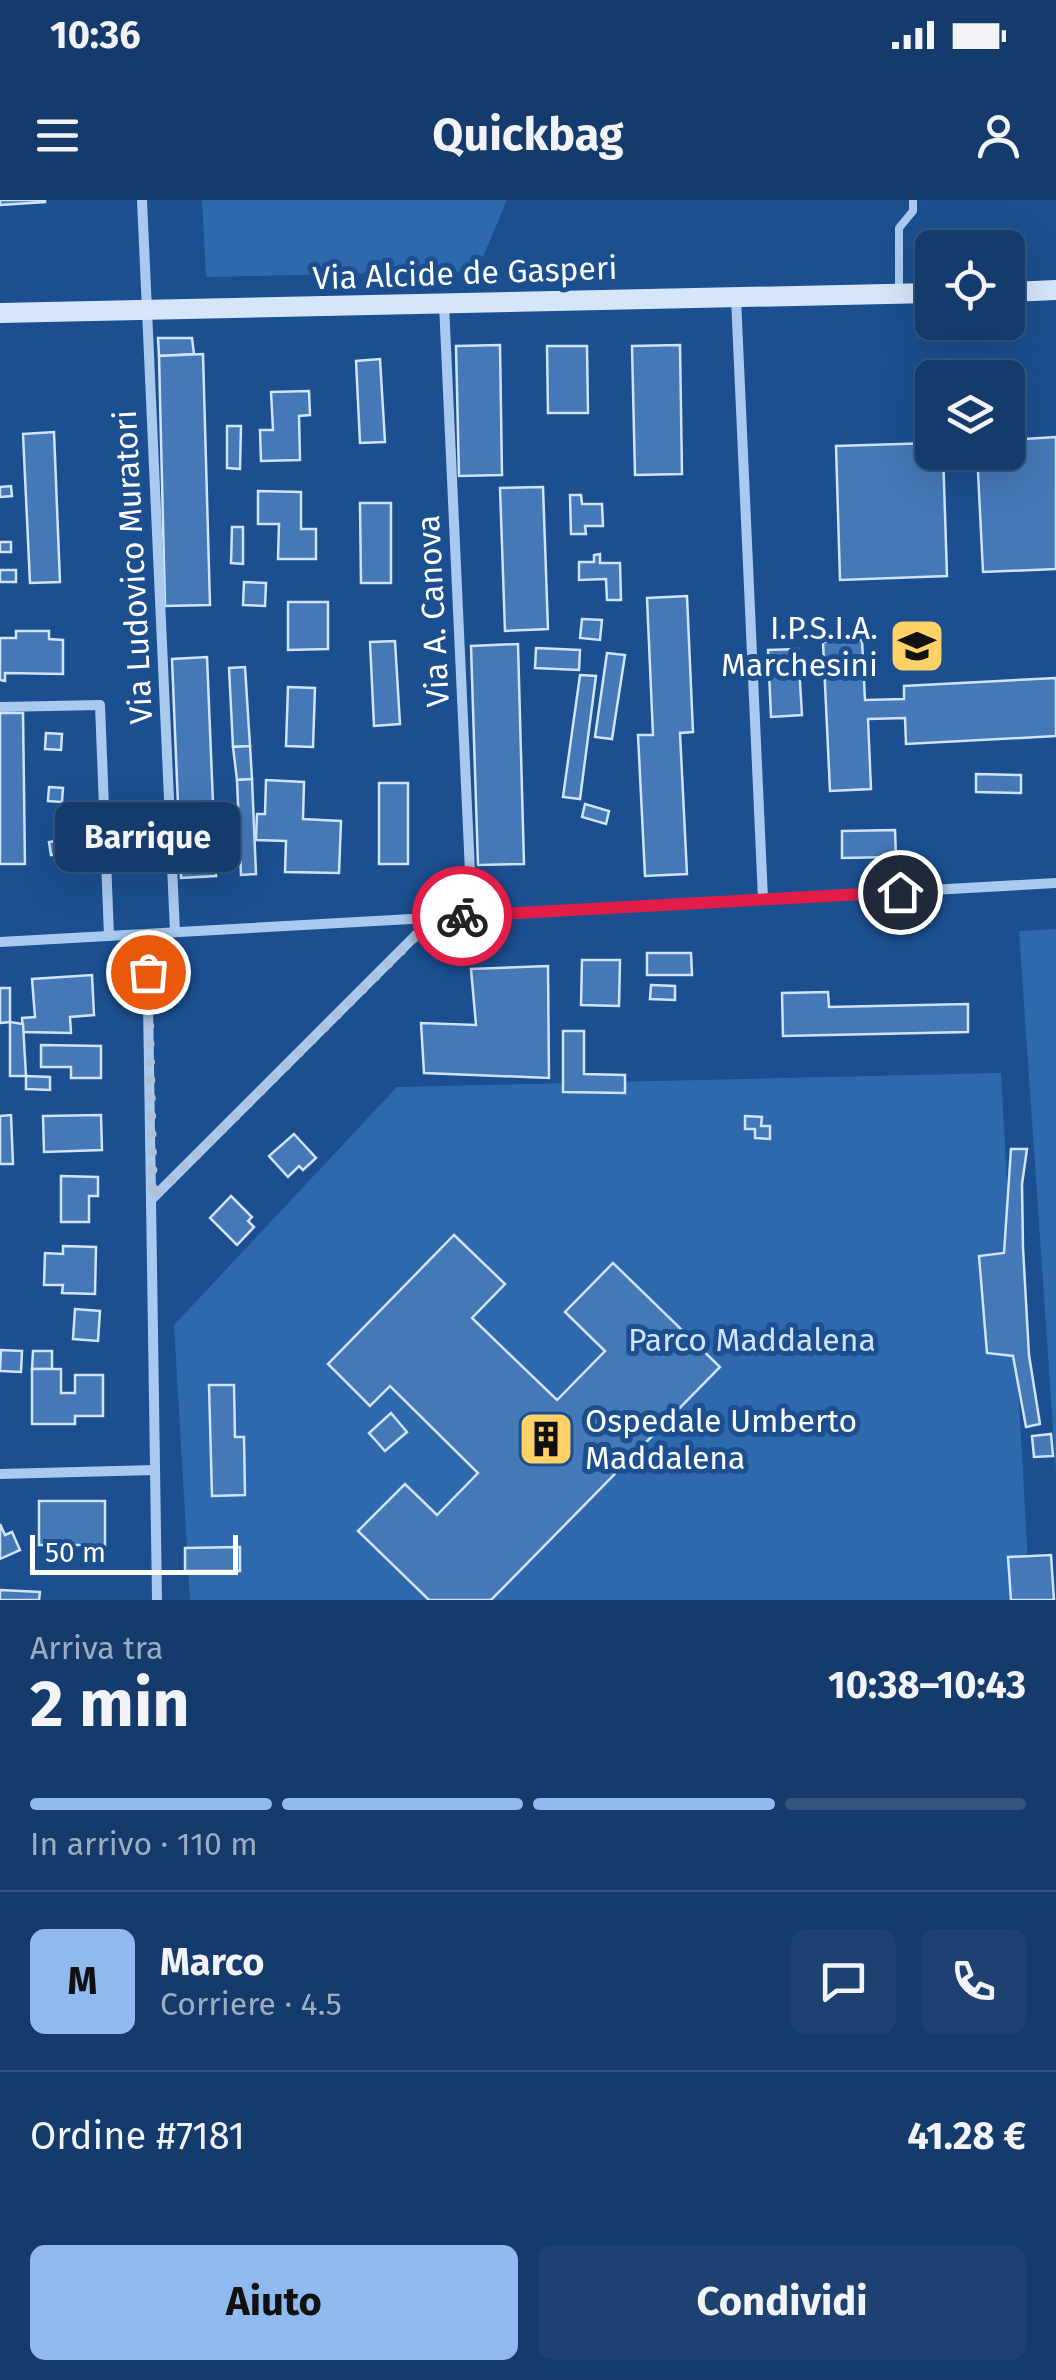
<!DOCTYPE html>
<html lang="it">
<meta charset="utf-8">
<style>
body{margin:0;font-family:"Fira Sans",sans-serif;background:#1d4271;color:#f1f3f6;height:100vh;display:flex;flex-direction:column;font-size:38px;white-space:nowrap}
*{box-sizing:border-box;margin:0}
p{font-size:32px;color:#9dadc1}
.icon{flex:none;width:55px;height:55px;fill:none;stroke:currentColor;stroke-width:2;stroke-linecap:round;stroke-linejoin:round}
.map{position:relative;height:1400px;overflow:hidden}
.sheet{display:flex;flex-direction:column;background:#143b6b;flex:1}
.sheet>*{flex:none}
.tools{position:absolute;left:915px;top:30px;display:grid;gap:20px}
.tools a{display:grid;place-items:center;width:110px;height:110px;border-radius:15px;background:#143b6b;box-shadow:0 10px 40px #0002,0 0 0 2px #33557e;font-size:50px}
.scale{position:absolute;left:30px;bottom:25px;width:208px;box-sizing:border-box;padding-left:10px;border:5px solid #fff;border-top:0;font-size:28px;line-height:35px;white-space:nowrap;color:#fff;-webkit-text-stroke:8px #1b4f8f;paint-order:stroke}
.pin{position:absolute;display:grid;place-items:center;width:85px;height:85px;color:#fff;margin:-42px;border:5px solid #fff;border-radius:50%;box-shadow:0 2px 10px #0007}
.courier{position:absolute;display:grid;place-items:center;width:100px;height:100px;margin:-50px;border:8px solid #e11d48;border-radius:50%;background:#fff;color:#222;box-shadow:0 2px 12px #0007}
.bubble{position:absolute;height:70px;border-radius:15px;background:#143b6b;box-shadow:0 10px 40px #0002,0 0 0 2px #33557e;font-size:32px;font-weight:700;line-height:70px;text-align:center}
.summary em{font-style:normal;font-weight:700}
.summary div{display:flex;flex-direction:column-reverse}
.summary{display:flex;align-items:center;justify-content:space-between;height:170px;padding:0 30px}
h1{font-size:65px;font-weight:700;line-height:75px}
.bar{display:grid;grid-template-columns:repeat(4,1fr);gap:15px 10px;align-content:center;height:120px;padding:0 30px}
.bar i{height:12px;border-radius:8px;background:#33557e}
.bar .active{background:#90b9f0}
.bar p{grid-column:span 4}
.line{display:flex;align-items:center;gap:25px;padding:0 30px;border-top:2px solid #33557e}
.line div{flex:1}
.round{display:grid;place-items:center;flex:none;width:105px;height:105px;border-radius:15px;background:#1d4271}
.primary-button{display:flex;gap:20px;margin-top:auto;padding:20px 30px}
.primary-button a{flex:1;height:115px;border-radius:15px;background:#90b9f0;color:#111;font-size:40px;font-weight:700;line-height:115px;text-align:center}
.primary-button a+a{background:#1d4271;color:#f1f3f6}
.status{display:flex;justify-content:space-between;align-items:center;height:70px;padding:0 50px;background:#143b6b;direction:ltr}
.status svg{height:28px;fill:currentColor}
header{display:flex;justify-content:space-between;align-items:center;height:130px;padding:0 30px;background:#143b6b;font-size:45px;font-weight:700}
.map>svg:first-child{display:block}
.green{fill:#2e69ad}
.building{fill:#4478b7;stroke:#cfe3fa;stroke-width:2.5}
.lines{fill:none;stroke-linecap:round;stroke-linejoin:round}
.lane{stroke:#a9c9ee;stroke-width:8}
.street{stroke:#a9c9ee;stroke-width:10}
.secondary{stroke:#d6e6fa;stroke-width:20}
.done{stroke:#afc1d8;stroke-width:10;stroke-dasharray:0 18}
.route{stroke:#e11d48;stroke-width:12}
.labels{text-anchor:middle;stroke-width:10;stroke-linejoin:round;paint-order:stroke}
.street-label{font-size:32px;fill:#fff;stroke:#1b4f8f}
.poi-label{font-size:32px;fill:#fff;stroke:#1b4f8f;text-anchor:end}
.park-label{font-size:32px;fill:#cfe3fa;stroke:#1b4f8f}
</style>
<div class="status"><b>10:36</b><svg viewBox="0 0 49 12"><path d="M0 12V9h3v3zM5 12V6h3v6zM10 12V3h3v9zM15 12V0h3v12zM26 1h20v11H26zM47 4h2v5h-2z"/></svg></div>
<header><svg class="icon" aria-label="menu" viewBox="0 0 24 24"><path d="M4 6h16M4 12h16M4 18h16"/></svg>Quickbag<svg class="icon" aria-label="person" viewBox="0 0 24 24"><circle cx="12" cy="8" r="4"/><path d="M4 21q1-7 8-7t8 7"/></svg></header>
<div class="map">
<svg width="1056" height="1400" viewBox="0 0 1056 1400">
<rect width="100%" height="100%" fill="#1b4f8f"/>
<!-- green -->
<g class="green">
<polygon points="202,0 507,0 477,71 206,77"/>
<polygon points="1056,729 1056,1272 1019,731"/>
<polygon points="1001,873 1030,1400 190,1400 174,1125 397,887"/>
</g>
<!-- building -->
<g class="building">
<polygon points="0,0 45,0 45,2 0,5"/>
<polygon points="158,138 192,138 194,154 159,156"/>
<polygon points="500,145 502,275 459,276 456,146"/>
<polygon points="680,145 682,274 635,275 632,146"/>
<polygon points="547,146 587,146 588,213 548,213"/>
<polygon points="203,154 210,405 165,406 159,156"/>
<polygon points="380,159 385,242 360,243 356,161"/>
<polygon points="309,191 310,215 299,216 300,260 261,261 260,230 273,230 271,192"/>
<polygon points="227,226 241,226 240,269 227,268"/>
<polygon points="54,232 60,382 30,383 23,234"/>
<polygon points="1056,237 1056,369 983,372 977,252 1008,252 1008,240"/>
<polygon points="932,243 932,252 943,252 947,376 840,380 836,246"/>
<polygon points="11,286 12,296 0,297 0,287"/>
<polygon points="543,287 548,429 505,431 500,288"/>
<polygon points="258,291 301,292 301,329 316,329 316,359 278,359 279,324 258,324"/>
<polygon points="570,295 581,295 582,304 602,304 603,326 585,326 586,334 571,334"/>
<polygon points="360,303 391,303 391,383 361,383"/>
<polygon points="232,327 243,327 243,364 231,363"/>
<rect x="0" y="342" width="11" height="10"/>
<polygon points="600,354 600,363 620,363 621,400 607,400 606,379 579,380 579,362 594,362 594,355"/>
<rect x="0" y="370" width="16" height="12"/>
<polygon points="244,382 266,383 265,406 243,405"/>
<polygon points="687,396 693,532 680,533 687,674 645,676 638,535 653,535 647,398"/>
<polygon points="288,402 328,402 328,449 288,450"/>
<polygon points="582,419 602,420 600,440 580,438"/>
<polygon points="16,431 49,431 49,439 63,440 63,474 5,473 5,481 0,480 0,438 16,438"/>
<polygon points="862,440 865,500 904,499 904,486 1056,478 1056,536 906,544 905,518 868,519 871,589 830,591 823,442"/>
<polygon points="395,441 400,524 374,526 370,442"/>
<polygon points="518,444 524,664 478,665 471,446"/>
<polygon points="536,448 580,450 579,470 535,468"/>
<polygon points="798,449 802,515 771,517 768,450"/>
<polygon points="607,453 625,455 612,539 595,537"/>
<polygon points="207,457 216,676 181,678 172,459"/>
<polygon points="245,467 250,546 233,547 229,468"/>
<polygon points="580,475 596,476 580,599 563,597"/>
<polygon points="288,487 315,488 313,547 286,546"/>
<polygon points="0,513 23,513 25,664 0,664"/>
<polygon points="46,533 62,534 61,550 45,549"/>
<polygon points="250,546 252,579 237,580 233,547"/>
<polygon points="976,574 1021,575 1021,593 976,592"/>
<polygon points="252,579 256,674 241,675 237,580"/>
<polygon points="266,580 304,582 303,619 341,621 339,673 285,672 286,641 256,640 257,614 265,614"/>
<rect x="379" y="583" width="29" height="81"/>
<polygon points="49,587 63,588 62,602 48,601"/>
<polygon points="585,604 609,611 606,624 582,617"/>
<polygon points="895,630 896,657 842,658 842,631"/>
<polygon points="64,640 66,653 51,655 49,642"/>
<polygon points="647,753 691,753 692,775 647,775"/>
<polygon points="582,760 620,760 619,806 581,805"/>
<polygon points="548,766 549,878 424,873 421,823 476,825 471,769"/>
<polygon points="92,775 94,815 70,817 71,833 23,832 22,818 35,817 32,779"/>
<polygon points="651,785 675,786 675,800 650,799"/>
<polygon points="0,788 10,788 10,822 0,823"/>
<polygon points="828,792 829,807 968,804 968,832 783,836 782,793"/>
<polygon points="10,822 23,824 26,876 10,876"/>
<polygon points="563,831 584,831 584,874 625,875 625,893 563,892"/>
<polygon points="41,845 101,846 101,878 71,878 71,867 41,867"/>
<polygon points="26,876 50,877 50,890 26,889"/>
<polygon points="11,915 13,964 0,964 0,916"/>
<polygon points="101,915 102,950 44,952 43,916"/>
<polygon points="745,916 762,917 761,926 770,926 770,939 755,938 755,929 745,929"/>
<polygon points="294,934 316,958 303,970 299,966 288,977 269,956"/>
<polygon points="1011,949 1027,949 1022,984 1023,1048 1029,1155 1040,1224 1026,1227 1013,1156 987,1153 979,1056 1004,1053"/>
<polygon points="61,976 98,977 98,996 89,996 89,1022 61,1022"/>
<polygon points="231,996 252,1017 248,1021 254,1027 237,1045 210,1018"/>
<polygon points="454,1035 505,1084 472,1118 557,1200 605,1151 565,1112 613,1063 720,1167 491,1400 429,1400 358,1331 405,1284 437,1315 478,1273 390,1186 370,1206 328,1164"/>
<polygon points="63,1046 96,1047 95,1094 62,1093 63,1085 44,1085 45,1053 63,1054"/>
<polygon points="75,1109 100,1111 98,1141 73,1139"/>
<polygon points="1,1150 22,1151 21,1172 0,1171"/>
<polygon points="33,1151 52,1151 52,1169 32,1169"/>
<polygon points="32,1169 61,1169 61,1193 75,1193 75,1175 103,1175 103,1216 75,1216 75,1224 32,1224"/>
<polygon points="209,1185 234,1185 235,1237 244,1237 245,1295 212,1296"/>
<polygon points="391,1213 407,1232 385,1251 369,1233"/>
<polygon points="1051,1234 1053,1256 1034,1257 1032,1236"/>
<polygon points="39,1301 105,1301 105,1356 87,1356 87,1345 39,1345"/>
<polygon points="0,1324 5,1335 12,1332 20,1350 0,1359"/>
<polygon points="240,1347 240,1371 185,1371 185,1348"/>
<polygon points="1051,1355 1054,1400 1011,1400 1008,1357"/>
<polygon points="0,1390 40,1392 39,1400 0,1400"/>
</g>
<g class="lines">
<!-- lane -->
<polyline class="lane" points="899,91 899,28 913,11 913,0"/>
<!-- street -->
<g class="street">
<polyline points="142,0 175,732"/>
<polyline points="736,98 763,699"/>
<polyline points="444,104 472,716"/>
<polyline points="0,507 100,505 109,736"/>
<polyline points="147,734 157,1400"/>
<polyline points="0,742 1056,683"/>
<polyline points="153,998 433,718"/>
<polyline points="0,1274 155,1270"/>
</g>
<!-- secondary -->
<g class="secondary">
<polyline points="1008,92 1056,90"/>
<polyline points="0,113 932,93"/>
</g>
</g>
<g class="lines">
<!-- done -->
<polyline class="done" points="148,772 153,998 434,718 462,716"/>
<!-- route -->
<polyline class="route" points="462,716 900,692"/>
</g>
<!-- icons -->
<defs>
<g id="university-square" transform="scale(2.875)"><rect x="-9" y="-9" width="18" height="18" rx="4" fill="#ffd166" stroke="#1b4f8f"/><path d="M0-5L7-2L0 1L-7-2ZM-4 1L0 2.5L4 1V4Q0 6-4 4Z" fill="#111"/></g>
<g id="building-square" transform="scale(2.875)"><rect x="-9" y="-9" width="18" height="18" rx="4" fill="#ffd166" stroke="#1b4f8f"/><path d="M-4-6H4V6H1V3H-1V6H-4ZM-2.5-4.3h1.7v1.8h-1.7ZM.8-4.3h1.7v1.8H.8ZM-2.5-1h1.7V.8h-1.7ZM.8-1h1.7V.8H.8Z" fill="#111"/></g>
</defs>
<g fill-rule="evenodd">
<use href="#university-square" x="917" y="446"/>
<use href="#building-square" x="546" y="1239"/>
</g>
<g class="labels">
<!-- street labels -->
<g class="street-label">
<text transform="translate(465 73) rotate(-2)" y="11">Via Alcide de Gasperi</text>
<text transform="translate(133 367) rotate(-93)" y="11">Via Ludovico Muratori</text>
<text transform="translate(433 411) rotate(-93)" y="11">Via A. Canova</text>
</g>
<!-- poi labels -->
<g class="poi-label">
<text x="878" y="439">I.P.S.I.A.<tspan x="878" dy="37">Marchesini</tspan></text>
<text x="585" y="1232" text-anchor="start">Ospedale Umberto<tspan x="585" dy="37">Maddalena</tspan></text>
</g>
<!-- park labels -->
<g class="park-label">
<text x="752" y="1151">Parco Maddalena</text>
</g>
</g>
</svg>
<div class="tools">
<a><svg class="icon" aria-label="locate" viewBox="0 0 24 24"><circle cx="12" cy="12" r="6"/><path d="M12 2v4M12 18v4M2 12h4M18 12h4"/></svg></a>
<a><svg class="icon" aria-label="layers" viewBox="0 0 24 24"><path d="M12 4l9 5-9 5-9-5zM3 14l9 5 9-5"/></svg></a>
</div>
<div class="scale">50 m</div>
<div class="pin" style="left:148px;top:772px;background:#ea580c"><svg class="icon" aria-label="bag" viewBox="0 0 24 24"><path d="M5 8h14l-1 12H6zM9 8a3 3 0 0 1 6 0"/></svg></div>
<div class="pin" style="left:900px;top:692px;background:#1f2937"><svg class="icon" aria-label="home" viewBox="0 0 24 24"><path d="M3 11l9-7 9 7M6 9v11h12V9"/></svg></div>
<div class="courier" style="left:462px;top:716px"><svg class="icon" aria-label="bike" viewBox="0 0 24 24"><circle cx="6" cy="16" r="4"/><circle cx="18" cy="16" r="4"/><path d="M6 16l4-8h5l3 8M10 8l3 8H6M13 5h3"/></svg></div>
<div class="bubble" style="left:55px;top:602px;width:185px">Barrique</div>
</div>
<section class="sheet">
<div class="summary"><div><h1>2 min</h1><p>Arriva tra</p></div><em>10:38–10:43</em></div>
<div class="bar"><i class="active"></i><i class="active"></i><i class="active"></i><i></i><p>In arrivo · 110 m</p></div>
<div class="line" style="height:180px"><b class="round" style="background:#90b9f0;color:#111">M</b><div><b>Marco</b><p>Corriere · 4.5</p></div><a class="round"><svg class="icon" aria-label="chat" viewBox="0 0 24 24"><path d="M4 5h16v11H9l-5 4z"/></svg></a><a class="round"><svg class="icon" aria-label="phone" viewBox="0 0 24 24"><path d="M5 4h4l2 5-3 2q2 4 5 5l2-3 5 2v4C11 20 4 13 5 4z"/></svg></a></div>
<div class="line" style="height:130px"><div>Ordine #7181</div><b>41.28 €</b></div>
<div class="primary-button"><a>Aiuto</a><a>Condividi</a></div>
</section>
